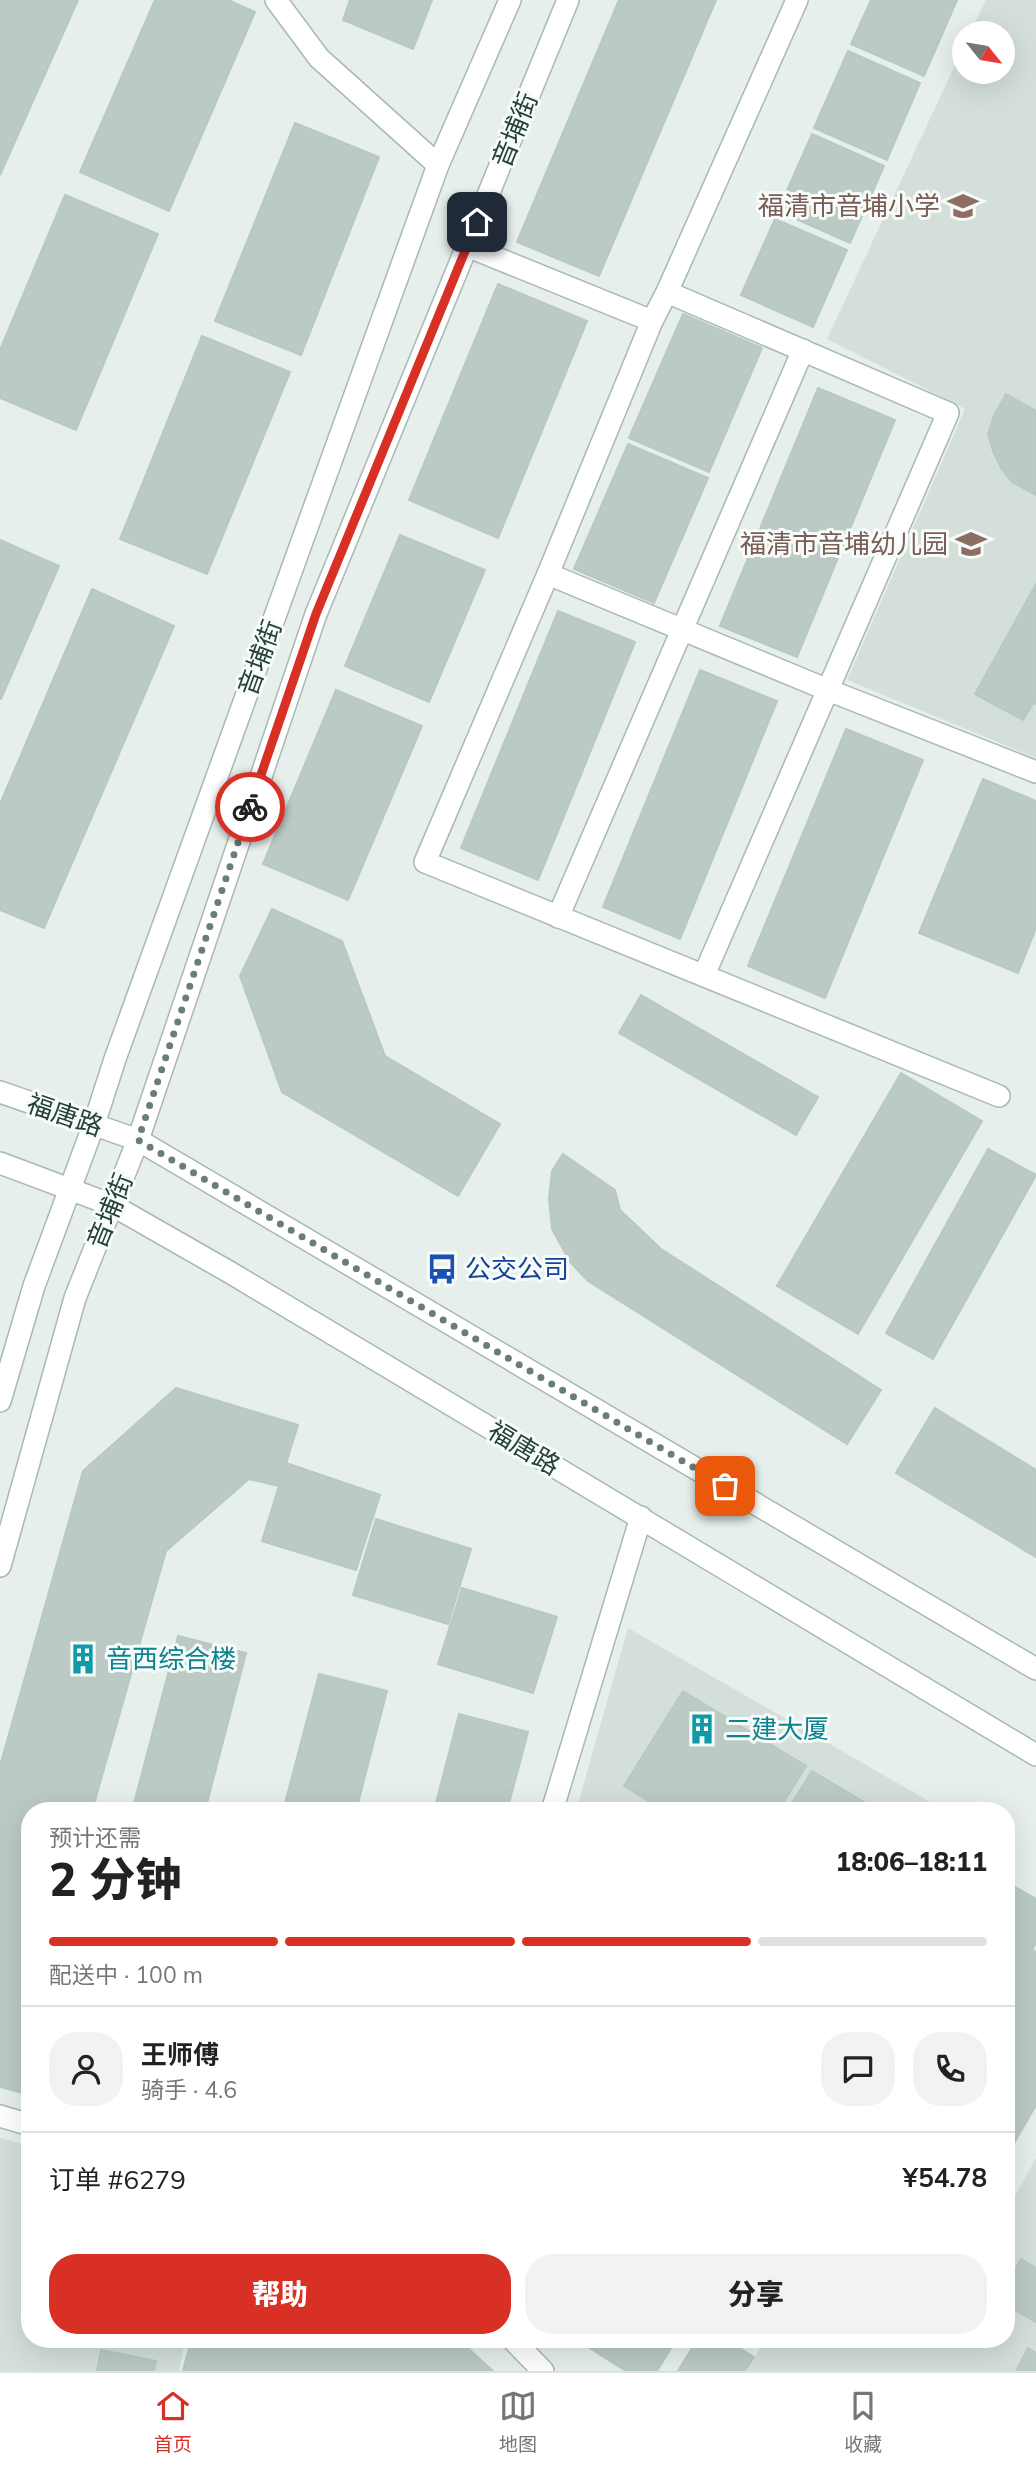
<!DOCTYPE html>
<html lang="zh">
<meta charset="utf-8">
<style>
body{margin:0;font-family:Mulish,"Noto Sans SC",sans-serif;background:#f2f2f2;color:#222;height:100vh;display:flex;flex-direction:column;font-size:26px;white-space:nowrap}
*{box-sizing:border-box;margin:0}
p{font-size:23px;color:#767676}
.icon{flex:none;width:38px;height:38px;fill:none;stroke:currentColor;stroke-width:2;stroke-linecap:round;stroke-linejoin:round}
.map{position:relative;flex:1;overflow:hidden}
.side{position:absolute;left:21px;top:1802px;width:994px;height:546px;display:flex;flex-direction:column;background:#fff;border-radius:28px;box-shadow:0 7px 28px #0002}
.side>*{flex:none}
.needle{width:46px;rotate:120deg}
.tools{position:absolute;left:952px;top:21px;display:grid;gap:14px}
.tools a{display:grid;place-items:center;width:63px;height:63px;border-radius:50%;background:#fff;box-shadow:0 7px 28px #0002;font-size:35px}
.pin{position:absolute;display:grid;place-items:center;width:60px;height:60px;color:#fff;margin:-30px;border-radius:14px;box-shadow:0 4px 10px #0006}
.courier{position:absolute;display:grid;place-items:center;width:70px;height:70px;margin:-35px;border:5px solid #d93025;border-radius:50%;background:#fff;color:#222;box-shadow:0 2px 9px #0007}
.headline em{font-style:normal;font-weight:800}
.headline div{display:flex;flex-direction:column-reverse}
.headline{display:flex;align-items:center;justify-content:space-between;height:119px;padding:0 28px}
h1{font-size:46px;font-weight:800;line-height:52px}
.bar{display:grid;grid-template-columns:repeat(4,1fr);gap:10px 7px;align-content:center;height:84px;padding:0 28px}
.bar i{height:9px;border-radius:5px;background:#e0e0e0}
.bar .selected{background:#d93025}
.bar p{grid-column:span 4}
.line{display:flex;align-items:center;gap:18px;padding:0 28px;border-top:2px solid #e0e0e0}
.line div{flex:1}
.round{display:grid;place-items:center;flex:none;width:74px;height:74px;border-radius:28px;background:#f2f2f2}
.action{display:flex;gap:14px;margin-top:auto;padding:14px 28px}
.action a{flex:1;height:80px;border-radius:28px;background:#d93025;color:#fff;font-size:28px;font-weight:800;line-height:80px;text-align:center}
.action a+a{background:#f2f2f2;color:#222}
.dock{display:flex;justify-content:space-around;align-items:center;height:98px;border-top:2px solid #e0e0e0;background:#fff;font-size:19px;color:#767676}
.dock a{display:grid;justify-items:center;gap:4px}
.dock .selected{color:#d93025}
.map>svg:first-child{display:block}
.built{fill:#d4dfda}
.building{fill:#bbcac4;stroke:#b8c9c2;stroke-width:2}
.lines{fill:none;stroke-linecap:round;stroke-linejoin:round}
.minor-casing{stroke:#a8b8b2;stroke-width:24}
.minor{stroke:#fff;stroke-width:21}
.done{stroke:#687f78;stroke-width:7;stroke-dasharray:0 12.6}
.route{stroke:#d93025;stroke-width:9}
.labels{text-anchor:middle;stroke-width:6;stroke-linejoin:round;paint-order:stroke}
.street-label{font-size:26px;fill:#24423a;stroke:#f7fbf9}
.education-label{font-size:26px;fill:#785e54;stroke:#f7fbf9;text-anchor:end}
.transit-label{font-size:26px;fill:#164399;stroke:#f7fbf9;text-anchor:start}
.culture-label{font-size:26px;fill:#0d838f;stroke:#f7fbf9;text-anchor:start}
</style>
<div class="map">
<svg width="1036" height="2371" viewBox="0 0 1036 2371">
<rect width="100%" height="100%" fill="#e6efeb"/>
<!-- built -->
<g class="built">
<polygon points="986,0 1036,0 1036,758 847,680 965,409 827,339 964,46 964,72 1003,72 1003,33 970,33"/>
<polygon points="628,1628 946,1811 576,1811"/>
<polygon points="0,2138 30,2146 30,2340 185,2340 179,2371 0,2371"/>
<polygon points="1036,2158 1036,2371 747,2371 765,2340 1006,2340 1006,2212"/>
</g>
<!-- building -->
<g class="building">
<polygon points="0,0 78,0 0,175"/>
<polygon points="155,0 228,0 255,12 169,211 80,172"/>
<polygon points="350,0 432,0 413,49 343,20"/>
<polygon points="619,0 716,0 599,276 517,242"/>
<polygon points="871,0 957,0 924,76 851,44"/>
<polygon points="848,51 920,83 887,160 814,128"/>
<polygon points="295,123 379,157 301,355 215,321"/>
<polygon points="812,134 884,166 850,243 778,211"/>
<polygon points="65,195 158,234 76,430 0,398 0,350"/>
<polygon points="775,219 847,250 813,327 741,295"/>
<polygon points="498,284 587,321 498,538 409,500"/>
<polygon points="683,314 762,348 709,472 629,438"/>
<polygon points="202,336 290,372 207,574 120,539"/>
<polygon points="818,388 895,420 797,657 720,626"/>
<polygon points="1006,394 1036,411 1036,495 1012,482 1001,468 993,451 988,434 994,416"/>
<polygon points="628,444 708,478 654,603 574,569"/>
<polygon points="400,535 485,570 429,702 345,666"/>
<polygon points="0,540 59,566 1,699 0,699"/>
<polygon points="1036,584 1036,704 1034,702 1023,720 975,694"/>
<polygon points="92,589 174,626 44,928 0,910 0,804"/>
<polygon points="558,611 635,642 538,880 461,848"/>
<polygon points="700,670 777,701 680,939 603,907"/>
<polygon points="336,690 422,726 348,900 263,864"/>
<polygon points="846,729 923,760 825,998 748,966"/>
<polygon points="983,779 1036,801 1036,928 1018,973 919,933"/>
<polygon points="272,909 342,941 385,1056 500,1124 458,1196 282,1092 240,976"/>
<polygon points="641,995 818,1097 796,1135 619,1033"/>
<polygon points="901,1073 982,1121 858,1334 777,1286"/>
<polygon points="988,1149 1036,1175 933,1359 886,1333"/>
<polygon points="563,1154 615,1190 620,1210 661,1249 881,1390 847,1444 588,1281 570,1262 552,1229 549,1199 552,1171"/>
<polygon points="176,1388 298,1425 279,1486 249,1479 166,1551 92,1811 30,1811 30,2095 0,2087 0,1766 83,1471"/>
<polygon points="935,1408 1036,1470 1036,1557 896,1473"/>
<polygon points="286,1463 380,1495 356,1570 262,1541"/>
<polygon points="376,1519 471,1549 448,1624 353,1595"/>
<polygon points="462,1588 557,1617 533,1693 438,1664"/>
<polygon points="178,1636 246,1653 205,1811 132,1811"/>
<polygon points="319,1674 387,1691 356,1811 283,1811"/>
<polygon points="683,1691 806,1766 778,1811 665,1811 624,1786"/>
<polygon points="459,1714 528,1732 507,1811 434,1811"/>
<polygon points="812,1771 879,1811 787,1811"/>
<polygon points="1006,1882 1036,1899 1036,1943 1032,1950 1036,1952 1036,2105 1006,2157 1006,2017 1015,2002 1006,1997"/>
<polygon points="1021,2259 1036,2268 1036,2322 1006,2305 1006,2286"/>
<polygon points="191,2340 459,2340 493,2371 183,2371"/>
<polygon points="577,2340 676,2340 657,2371 626,2371"/>
<polygon points="697,2340 726,2340 754,2357 745,2371 678,2371"/>
<polygon points="1028,2348 1036,2353 1036,2371 1016,2371"/>
<polygon points="101,2350 156,2361 154,2371 97,2371"/>
</g>
<g class="lines">
<!-- minor casing -->
<g class="minor-casing">
<g id="minor">
<polyline points="276,0 319,58 438,165"/>
<polyline points="467,246 652,321"/>
<polyline points="667,292 652,321 548,574 425,862 999,1096"/>
<polyline points="548,574 828,690 1036,772"/>
<polyline points="558,917 803,350"/>
<polyline points="704,975 948,413 667,292 797,0"/>
<polyline points="0,1092 138,1140 1036,1669"/>
<polyline points="0,1163 112,1205 231,1273 1036,1755"/>
<polyline points="0,1401 34,1286 94,1124 115,1059 438,165 510,0"/>
<polyline points="0,1566 75,1298 138,1140 316,614 568,0"/>
<polyline points="552,1811 641,1517"/>
<polyline points="0,2116 30,2125"/>
<polyline points="513,2340 543,2371"/>
</g>
</g>
<!-- minor -->
<use href="#minor" class="minor"/>
</g>
<g class="lines">
<!-- done -->
<polyline class="done" points="250,807 138,1140 725,1486"/>
<!-- route -->
<polyline class="route" points="250,807 316,614 477,222"/>
</g>
<!-- icons -->
<defs>
<g id="school-bare" transform="scale(2.415)"><path d="M0-5L7-2L0 1L-7-2ZM-4 1L0 2.5L4 1V4Q0 6-4 4Z" fill="#8d6e63" stroke="#f7fbf9" stroke-width="2.5" paint-order="stroke"/></g>
<g id="bus-bare" transform="scale(2.415)"><path d="M-5-6H5V4H4V6H2V4H-2V6H-4V4H-5ZM-3.5-4V0h7V-4ZM-3.5 1.2v1.5H-2V1.2ZM2 1.2v1.5H3.5V1.2Z" fill="#1a4fb4" stroke="#f7fbf9" stroke-width="2.5" paint-order="stroke"/></g>
<g id="building-bare" transform="scale(2.415)"><path d="M-4-6H4V6H1V3H-1V6H-4ZM-2.5-4.3h1.7v1.8h-1.7ZM.8-4.3h1.7v1.8H.8ZM-2.5-1h1.7V.8h-1.7ZM.8-1h1.7V.8H.8Z" fill="#0f9aa8" stroke="#f7fbf9" stroke-width="2.5" paint-order="stroke"/></g>
</defs>
<g fill-rule="evenodd">
<use href="#school-bare" x="963" y="206"/>
<use href="#school-bare" x="971" y="544"/>
<use href="#bus-bare" x="442" y="1269"/>
<use href="#building-bare" x="83" y="1659"/>
<use href="#building-bare" x="702" y="1729"/>
</g>
<g class="labels">
<!-- street labels -->
<g class="street-label">
<text transform="translate(515 130) rotate(-68)" y="9">音埔街</text>
<text transform="translate(260 658) rotate(-70)" y="9">音埔街</text>
<text transform="translate(65 1115) rotate(19)" y="9">福唐路</text>
<text transform="translate(110 1211) rotate(-68)" y="9">音埔街</text>
<text transform="translate(524 1448) rotate(31)" y="9">福唐路</text>
</g>
<!-- education labels -->
<g class="education-label">
<text x="940" y="215">福清市音埔小学</text>
<text x="948" y="553">福清市音埔幼儿园</text>
</g>
<!-- transit labels -->
<g class="transit-label">
<text x="465" y="1278">公交公司</text>
</g>
<!-- culture labels -->
<g class="culture-label">
<text x="106" y="1668">音西综合楼</text>
<text x="725" y="1738">二建大厦</text>
</g>
</g>
</svg>
<div class="tools">
<a><svg class="needle" viewBox="-14 -14 28 28"><path d="M0-13l5 13h-10z" fill="#e53935"/><path d="M0 13l5-13h-10z" fill="#767676"/></svg></a>
</div>
<div class="pin" style="left:725px;top:1486px;background:#ea580c"><svg class="icon" aria-label="bag" viewBox="0 0 24 24"><path d="M5 8h14l-1 12H6zM9 8a3 3 0 0 1 6 0"/></svg></div>
<div class="pin" style="left:477px;top:222px;background:#1f2937"><svg class="icon" aria-label="home" viewBox="0 0 24 24"><path d="M3 11l9-7 9 7M6 9v11h12V9"/></svg></div>
<div class="courier" style="left:250px;top:807px"><svg class="icon" aria-label="bike" viewBox="0 0 24 24"><circle cx="6" cy="16" r="4"/><circle cx="18" cy="16" r="4"/><path d="M6 16l4-8h5l3 8M10 8l3 8H6M13 5h3"/></svg></div>
<section class="side">
<div class="headline"><div><h1>2 分钟</h1><p>预计还需</p></div><em>18:06–18:11</em></div>
<div class="bar"><i class="selected"></i><i class="selected"></i><i class="selected"></i><i></i><p>配送中 · 100 m</p></div>
<div class="line" style="height:126px"><a class="round"><svg class="icon" aria-label="person" viewBox="0 0 24 24"><circle cx="12" cy="8" r="4"/><path d="M4 21q1-7 8-7t8 7"/></svg></a><div><b>王师傅</b><p>骑手 · 4.6</p></div><a class="round"><svg class="icon" aria-label="chat" viewBox="0 0 24 24"><path d="M4 5h16v11H9l-5 4z"/></svg></a><a class="round"><svg class="icon" aria-label="phone" viewBox="0 0 24 24"><path d="M5 4h4l2 5-3 2q2 4 5 5l2-3 5 2v4C11 20 4 13 5 4z"/></svg></a></div>
<div class="line" style="height:91px"><div>订单 #6279</div><b>¥54.78</b></div>
<div class="action"><a>帮助</a><a>分享</a></div>
</section>
</div>
<nav class="dock">
<a class="selected"><svg class="icon" aria-label="home" viewBox="0 0 24 24"><path d="M3 11l9-7 9 7M6 9v11h12V9"/></svg>首页</a>
<a><svg class="icon" aria-label="map" viewBox="0 0 24 24"><path d="M3 6l6-2 6 2 6-2v14l-6 2-6-2-6 2zM9 4v14M15 6v14"/></svg>地图</a>
<a><svg class="icon" aria-label="saved" viewBox="0 0 24 24"><path d="M7 4h10v16l-5-4-5 4z"/></svg>收藏</a>
</nav>
